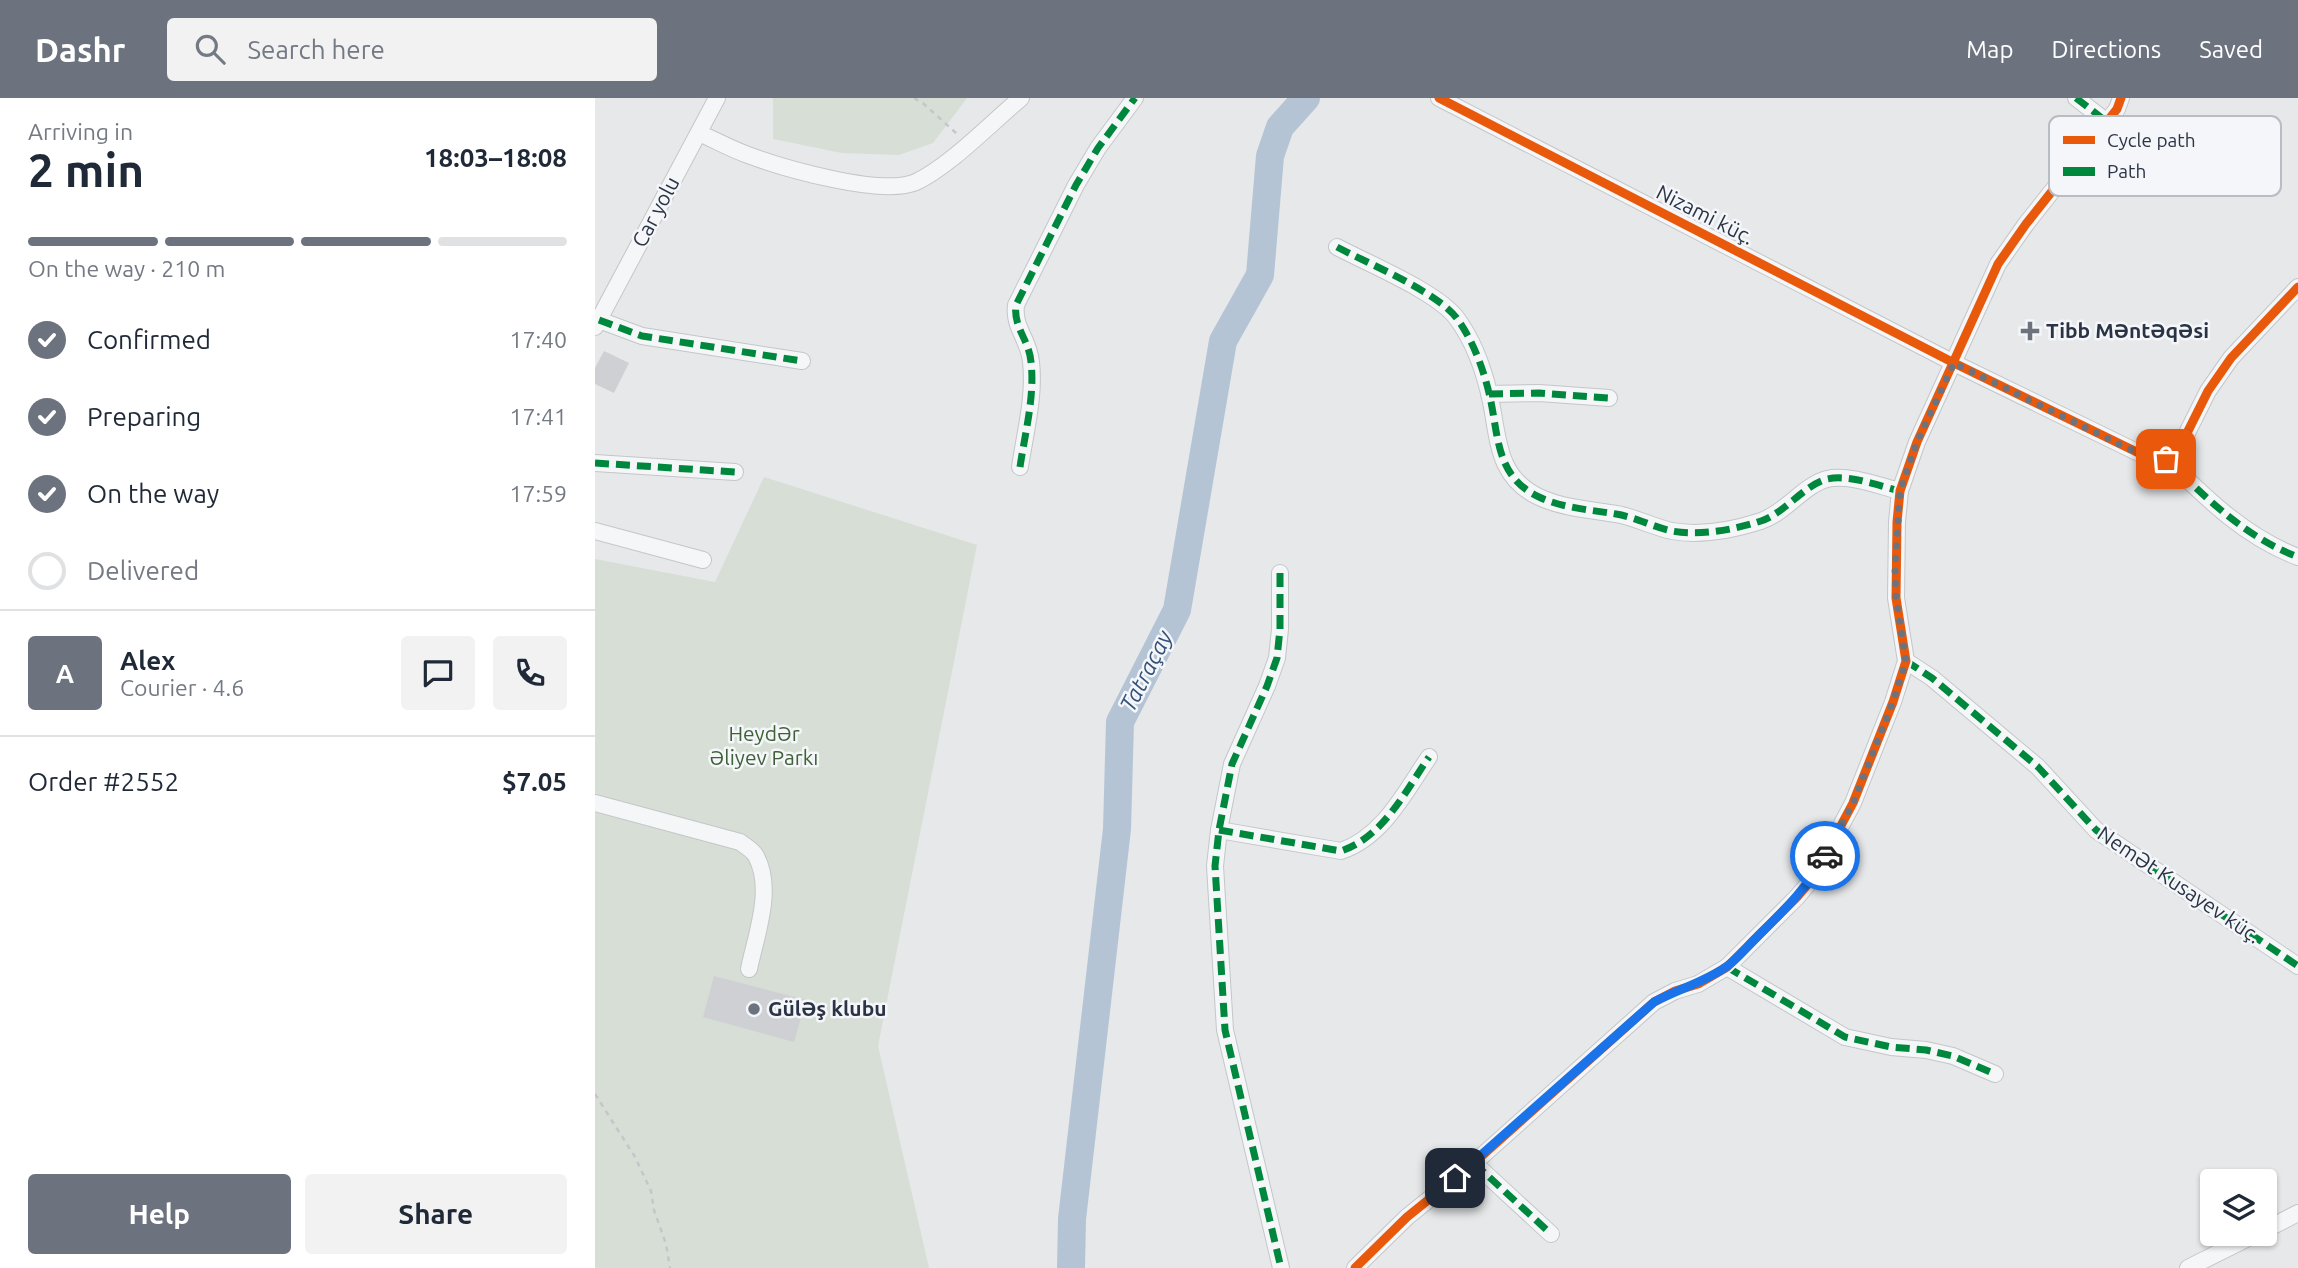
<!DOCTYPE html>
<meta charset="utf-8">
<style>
body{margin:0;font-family:Ubuntu,sans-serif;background:#f2f2f3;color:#1f2937;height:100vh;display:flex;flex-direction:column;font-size:26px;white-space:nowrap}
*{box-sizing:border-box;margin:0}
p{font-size:23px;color:#747a83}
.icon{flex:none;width:38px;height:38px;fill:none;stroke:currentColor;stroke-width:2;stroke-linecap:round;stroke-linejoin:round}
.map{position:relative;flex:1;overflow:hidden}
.panel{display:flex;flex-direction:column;background:#fff;width:595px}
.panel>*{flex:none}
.buttons{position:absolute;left:1605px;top:1071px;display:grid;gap:14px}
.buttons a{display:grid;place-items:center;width:77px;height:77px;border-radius:7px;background:#fff;box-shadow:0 2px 5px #0004;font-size:35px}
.pin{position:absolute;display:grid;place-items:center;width:60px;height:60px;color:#fff;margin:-30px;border-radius:14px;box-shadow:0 4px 10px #0006}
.courier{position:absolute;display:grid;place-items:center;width:70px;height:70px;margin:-35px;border:5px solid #1a73e8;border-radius:50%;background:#fff;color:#222;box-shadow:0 2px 9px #0007}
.summary em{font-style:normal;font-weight:700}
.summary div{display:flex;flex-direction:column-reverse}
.summary{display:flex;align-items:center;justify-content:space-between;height:119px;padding:0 28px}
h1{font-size:46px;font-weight:700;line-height:52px}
.bar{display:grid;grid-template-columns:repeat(4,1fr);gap:10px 7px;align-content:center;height:84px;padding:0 28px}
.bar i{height:9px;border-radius:5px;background:#e0e1e3}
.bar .current{background:#6c737f}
.bar p{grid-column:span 4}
.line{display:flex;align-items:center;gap:18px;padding:0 28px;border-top:2px solid #e0e1e3}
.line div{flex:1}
.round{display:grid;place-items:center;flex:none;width:74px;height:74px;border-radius:7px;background:#f2f2f3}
ol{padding:0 28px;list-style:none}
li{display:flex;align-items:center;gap:21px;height:77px}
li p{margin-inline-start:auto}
li .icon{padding:7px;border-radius:50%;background:#6c737f;color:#fff;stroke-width:4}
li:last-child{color:#747a83}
li i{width:38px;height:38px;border:4px solid #e0e1e3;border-radius:50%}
.primary-button{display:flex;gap:14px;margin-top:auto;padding:14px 28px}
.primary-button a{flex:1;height:80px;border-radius:7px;background:#6c737f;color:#fff;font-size:28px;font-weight:700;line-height:80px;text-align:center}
.primary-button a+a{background:#f2f2f3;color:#1f2937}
header{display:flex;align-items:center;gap:42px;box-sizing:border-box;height:98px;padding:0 35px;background:#6c737f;color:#fff}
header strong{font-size:33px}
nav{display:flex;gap:38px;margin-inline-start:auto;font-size:24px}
.search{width:490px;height:63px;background:#f2f2f3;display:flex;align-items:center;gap:18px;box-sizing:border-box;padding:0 24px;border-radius:7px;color:#747a83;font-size:26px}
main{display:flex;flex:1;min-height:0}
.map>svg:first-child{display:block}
.green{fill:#d6ded6}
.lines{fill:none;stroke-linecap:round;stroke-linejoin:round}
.river{stroke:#b4c4d5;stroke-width:28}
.building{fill:#ced0d3}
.minor-casing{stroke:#c4c6c8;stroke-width:18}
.path{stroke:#c5c6ca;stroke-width:2.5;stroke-dasharray:5 5;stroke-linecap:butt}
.minor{stroke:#f5f6f7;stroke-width:16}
.quiet{stroke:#00873e;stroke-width:7;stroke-dasharray:14 7;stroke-linecap:butt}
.cycleway-casing{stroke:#f4f6f9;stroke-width:13}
.cycleway{stroke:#e8590c;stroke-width:9}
.done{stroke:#6c737f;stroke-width:7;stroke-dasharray:0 12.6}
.route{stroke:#1a73e8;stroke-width:9}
.poi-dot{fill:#6c737f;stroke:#f4f6f9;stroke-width:2.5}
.labels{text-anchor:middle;stroke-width:5;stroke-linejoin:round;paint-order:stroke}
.street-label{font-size:21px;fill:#2b3445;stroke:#f4f6f9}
.poi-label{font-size:21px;font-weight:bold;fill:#2b3445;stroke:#f4f6f9;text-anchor:start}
.park-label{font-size:21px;fill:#3f6138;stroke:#f4f6f9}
.water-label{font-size:23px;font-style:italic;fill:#34527a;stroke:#f4f6f9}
.key{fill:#f4f6f9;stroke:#b8bcc3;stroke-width:2}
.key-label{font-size:19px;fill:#2b3445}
</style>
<header>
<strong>Dashr</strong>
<div class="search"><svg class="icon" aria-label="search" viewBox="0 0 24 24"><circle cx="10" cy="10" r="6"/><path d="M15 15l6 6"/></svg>Search here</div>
<nav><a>Map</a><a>Directions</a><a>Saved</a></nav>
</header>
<main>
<section class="panel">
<div class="summary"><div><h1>2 min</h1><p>Arriving in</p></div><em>18:03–18:08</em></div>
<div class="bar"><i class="current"></i><i class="current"></i><i class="current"></i><i></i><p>On the way · 210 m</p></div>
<ol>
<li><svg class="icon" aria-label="check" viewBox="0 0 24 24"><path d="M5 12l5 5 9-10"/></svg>Confirmed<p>17:40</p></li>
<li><svg class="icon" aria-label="check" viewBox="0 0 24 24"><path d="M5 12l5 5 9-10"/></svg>Preparing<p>17:41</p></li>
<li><svg class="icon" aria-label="check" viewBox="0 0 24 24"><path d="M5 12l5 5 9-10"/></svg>On the way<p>17:59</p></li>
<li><i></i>Delivered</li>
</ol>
<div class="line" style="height:126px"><b class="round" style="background:#6c737f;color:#fff">A</b><div><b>Alex</b><p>Courier · 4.6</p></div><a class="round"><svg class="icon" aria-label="chat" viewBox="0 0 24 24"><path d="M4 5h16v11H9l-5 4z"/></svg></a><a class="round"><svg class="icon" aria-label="phone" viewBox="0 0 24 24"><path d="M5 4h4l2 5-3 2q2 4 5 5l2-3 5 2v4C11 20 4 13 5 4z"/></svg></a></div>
<div class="line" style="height:91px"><div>Order #2552</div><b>$7.05</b></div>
<div class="primary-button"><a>Help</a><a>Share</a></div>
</section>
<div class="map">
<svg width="1703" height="1170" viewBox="0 0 1703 1170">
<rect width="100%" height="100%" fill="#e6e8ea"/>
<!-- green -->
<g class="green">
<polygon points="178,0 372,0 338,45 304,57 247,55 178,41"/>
<polygon points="169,379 382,447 283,948 334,1170 0,1170 0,461 120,484"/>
</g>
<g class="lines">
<!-- river -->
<polyline class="river" points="476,1170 477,1121 522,731 525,624 582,512 628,243 665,177 675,58 685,29 711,0"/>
</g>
<!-- building -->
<g class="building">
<polygon points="9,253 34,265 19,295 0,286 0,270"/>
<polygon points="119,878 211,902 199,944 108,919"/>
</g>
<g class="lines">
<!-- minor casing -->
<g class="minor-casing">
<g id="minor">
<polyline points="844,0 1359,265 1552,359 1571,361 1583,353 1613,293 1636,260 1703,189"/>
<polyline points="1481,0 1512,24"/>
<path d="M104 35C120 42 136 51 153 57 188 70 287 99 321 84 355 68 396 25 426 0"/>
<path d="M742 149C774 166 845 195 863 222 878 243 888 270 894 295 904 335 899 378 944 399 967 410 997 412 1021 416 1040 419 1058 429 1077 433 1105 438 1138 432 1166 423 1190 415 1209 387 1232 381 1254 376 1284 388 1305 393"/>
<polyline points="4,222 47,238 207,263"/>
<polyline points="0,229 122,0"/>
<polyline points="894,296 944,295 1014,300"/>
<path d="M1571 361C1611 400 1650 439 1703 459"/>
<polyline points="0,365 140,374"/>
<path d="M425 369C430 335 440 298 436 264 434 241 418 230 421 207L481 87 503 50 540 0"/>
<polyline points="0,433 108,462"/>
<polyline points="685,475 685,531 682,560 672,588 637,666 624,732 620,768 630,932 686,1170"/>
<polyline points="1311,563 1337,580 1443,669 1501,732 1703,868"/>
<path d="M0 705 145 744C150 748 158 752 161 758 179 791 161 837 154 871"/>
<path d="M624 732 746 753C788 739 810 694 834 659"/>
<polyline points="1132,869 1250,939 1296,949 1331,952 1358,958 1400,976"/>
<polyline points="879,1065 956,1136"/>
<polyline points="1670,1132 1703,1115"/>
<polyline points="760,1170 812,1119 879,1065 1059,904 1080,893 1103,886 1132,869 1202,799 1218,780 1258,705 1298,604 1311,563 1301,500 1302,424 1305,393 1322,344 1403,166 1431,126 1522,11 1526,0"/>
<polyline points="1593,1170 1661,1136"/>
</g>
</g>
<!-- path -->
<g class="path">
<polyline points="319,0 329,6 362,36"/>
<polyline points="0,996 40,1059 56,1093 59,1112 71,1146 75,1170"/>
</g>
<!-- minor -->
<use href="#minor" class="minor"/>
<!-- quiet -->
<g class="quiet">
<polyline points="1481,0 1512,24"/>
<path d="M742 149C774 166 845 195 863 222 878 243 888 270 894 295 904 335 899 378 944 399 967 410 997 412 1021 416 1040 419 1058 429 1077 433 1105 438 1138 432 1166 423 1190 415 1209 387 1232 381 1254 376 1284 388 1305 393"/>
<polyline points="4,222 47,238 207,263"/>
<polyline points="894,296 944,295 1014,300"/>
<path d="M1571 361C1611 400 1650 439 1703 459"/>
<polyline points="0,365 140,374"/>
<path d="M425 369C430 335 440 298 436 264 434 241 418 230 421 207L481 87 503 50 540 0"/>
<polyline points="685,475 685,531 682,560 672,588 637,666 624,732 620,768 630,932 686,1170"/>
<polyline points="1311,563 1337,580 1443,669 1501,732 1703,868"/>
<path d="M624 732 746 753C788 739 810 694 834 659"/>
<polyline points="1132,869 1250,939 1296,949 1331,952 1358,958 1400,976"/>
<polyline points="879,1065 956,1136"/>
</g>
<!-- cycleway casing -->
<g class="cycleway-casing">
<g id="cycleway">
<polyline points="844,0 1359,265 1552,359 1571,361 1583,353 1613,293 1636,260 1703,189"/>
<polyline points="760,1170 812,1119 879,1065 1059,904 1080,893 1103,886 1132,869 1202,799 1218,780 1258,705 1298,604 1311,563 1301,500 1302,424 1305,393 1322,344 1403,166 1431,126 1522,11 1526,0"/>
</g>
</g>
<!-- cycleway -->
<use href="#cycleway" class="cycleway"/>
</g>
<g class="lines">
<!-- done -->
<polyline class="done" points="1230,758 1258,705 1298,604 1311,564 1301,500 1300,470 1305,393 1322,344 1359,265 1530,349 1552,359 1571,361"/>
<!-- route -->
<path class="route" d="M860 1080 1059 904C1082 892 1106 885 1128 871 1140 864 1150 851 1160 841 1186 815 1212 791 1230 758"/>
</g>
<!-- markers -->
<g class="poi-dot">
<path d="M1431.5 222.5h7v7h7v7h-7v7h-7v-7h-7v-7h7z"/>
<circle cx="159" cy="911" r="7"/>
</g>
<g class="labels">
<!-- street labels -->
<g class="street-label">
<text transform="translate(61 114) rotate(-62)" y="7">Car yolu</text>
<text transform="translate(1110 117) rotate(27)" y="7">Nizami küç.</text>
<text transform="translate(1584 787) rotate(34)" y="7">Nemət Kusayev küç.</text>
</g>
<!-- poi labels -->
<g class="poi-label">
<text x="1451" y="240">Tibb Məntəqəsi</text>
<text x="173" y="918">Güləş klubu</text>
</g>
<!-- park labels -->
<g class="park-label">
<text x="169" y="643">Heydər<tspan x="169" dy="24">Əliyev Parkı</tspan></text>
</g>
<!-- water labels -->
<g class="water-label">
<text transform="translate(551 573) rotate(-63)" y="8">Tatraçay</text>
</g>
</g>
<!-- legend -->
<rect x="1454" y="18" width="232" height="80" rx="10" class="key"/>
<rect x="1468" y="38" width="32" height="8" fill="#e8590c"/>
<rect x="1468" y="69" width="32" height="9" fill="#00873e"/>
<g class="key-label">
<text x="1512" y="49">Cycle path</text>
<text x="1512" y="80">Path</text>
</g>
</svg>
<div class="buttons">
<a><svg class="icon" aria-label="layers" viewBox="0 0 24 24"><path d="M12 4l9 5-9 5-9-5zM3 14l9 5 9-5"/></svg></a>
</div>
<div class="pin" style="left:1571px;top:361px;background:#ea580c"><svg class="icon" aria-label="bag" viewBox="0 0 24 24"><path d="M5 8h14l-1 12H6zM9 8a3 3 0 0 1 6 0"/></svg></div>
<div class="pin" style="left:860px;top:1080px;background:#1f2937"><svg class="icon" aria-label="home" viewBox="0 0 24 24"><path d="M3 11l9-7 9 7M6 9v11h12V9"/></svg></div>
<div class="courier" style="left:1230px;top:758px"><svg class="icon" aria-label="car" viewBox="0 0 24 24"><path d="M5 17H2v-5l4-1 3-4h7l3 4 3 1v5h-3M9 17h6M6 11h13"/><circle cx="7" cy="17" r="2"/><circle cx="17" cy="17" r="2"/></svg></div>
</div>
</main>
